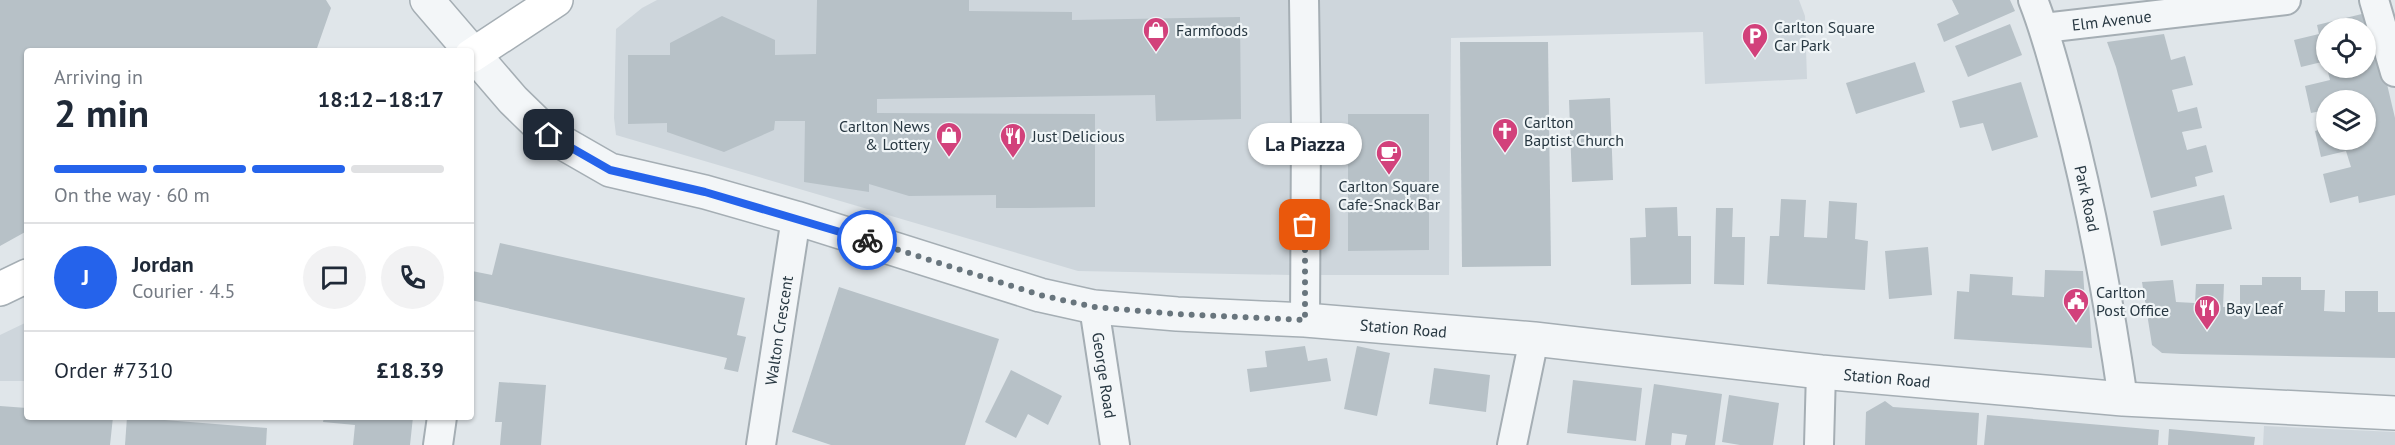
<!DOCTYPE html>
<meta charset="utf-8">
<style>
body{margin:0;font-family:"PT Sans",sans-serif;background:#f2f2f3;color:#1f2937;height:100vh;display:flex;flex-direction:column;font-size:22px;white-space:nowrap}
*{box-sizing:border-box;margin:0}
p{font-size:20px;color:#747a83}
.icon{flex:none;width:33px;height:33px;fill:none;stroke:currentColor;stroke-width:2;stroke-linecap:round;stroke-linejoin:round}
.map{position:relative;flex:1;overflow:hidden}
.details{position:absolute;left:24px;top:48px;width:450px;height:372px;display:flex;flex-direction:column;background:#fff;border-radius:6px;box-shadow:0 2px 4px #0004}
.details>*{flex:none}
.controls{position:absolute;left:2316px;top:18px;display:grid;gap:12px}
.controls a{display:grid;place-items:center;width:60px;height:60px;border-radius:50%;background:#fff;box-shadow:0 2px 4px #0004;font-size:30px}
.pin{position:absolute;display:grid;place-items:center;width:51px;height:51px;color:#fff;margin:-26px;border-radius:12px;box-shadow:0 3px 9px #0006}
.courier{position:absolute;display:grid;place-items:center;width:60px;height:60px;margin:-30px;border:4px solid #2563eb;border-radius:50%;background:#fff;color:#222;box-shadow:0 2px 8px #0007}
.bubble{position:absolute;height:42px;border-radius:21px;background:#fff;box-shadow:0 2px 4px #0004;font-size:20px;font-weight:800;line-height:42px;text-align:center}
.headline em{font-style:normal;font-weight:800}
.headline div{display:flex;flex-direction:column-reverse}
.headline{display:flex;align-items:center;justify-content:space-between;height:102px;padding:0 30px}
h1{font-size:39px;font-weight:800;line-height:45px}
.bar{display:grid;grid-template-columns:repeat(4,1fr);gap:9px 6px;align-content:center;height:72px;padding:0 30px}
.bar i{height:8px;border-radius:4px;background:#e0e1e3}
.bar .selected{background:#2563eb}
.bar p{grid-column:span 4}
.line{display:flex;align-items:center;gap:15px;padding:0 30px;border-top:2px solid #e0e1e3}
.line div{flex:1}
.round{display:grid;place-items:center;flex:none;width:63px;height:63px;border-radius:32px;background:#f2f2f3}
.map>svg:first-child{display:block}
.built{fill:#ced6dc}
.building{fill:#b7c1c7}
.lines{fill:none;stroke-linecap:round;stroke-linejoin:round}
.minor-casing{stroke:#a5aeb4;stroke-width:32}
.tertiary-casing{stroke:#a5aeb4;stroke-width:36}
.secondary-casing{stroke:#a5aeb4;stroke-width:36}
.minor{stroke:#f3f6f8;stroke-width:28}
.tertiary{stroke:#f3f6f8;stroke-width:33}
.secondary{stroke:#fff;stroke-width:33}
.done{stroke:#68757d;stroke-width:6;stroke-dasharray:0 10.8}
.route{stroke:#2563eb;stroke-width:8}
.labels{text-anchor:middle;stroke-width:4.5;stroke-linejoin:round;paint-order:stroke}
.street-label{font-size:16px;fill:#283842;stroke:#f0f5f7}
.poi-label{font-size:16px;fill:#283842;stroke:#f0f5f7;text-anchor:start}
</style>
<div class="map">
<svg width="2395" height="445" viewBox="0 0 2395 445">
<rect width="100%" height="100%" fill="#e0e6ea"/>
<!-- built -->
<g class="built">
<polygon points="657,0 1799,0 1805,16 1807,79 1705,84 1703,32 1451,38 1449,275 1290,275 1078,271 616,135 614,118 616,29 642,8"/>
<polygon points="25,323 27,324 27,381 0,381 0,335"/>
<polygon points="2264,426 2395,432 2395,445 2263,445"/>
</g>
<!-- building -->
<g class="building">
<polygon points="0,0 326,0 331,8 316,51 27,51 27,231 0,246"/>
<polygon points="817,0 969,0 969,11 1072,12 1072,20 1240,17 1241,119 1156,121 1155,95 877,99 877,113 1095,114 1095,207 1030,208 996,208 996,195 909,196 869,184 869,192 804,182 805,121 775,121 774,130 724,152 667,132 667,123 628,124 628,55 670,55 670,43 722,16 775,40 775,55 816,54"/>
<polygon points="1952,0 2010,0 2015,11 1944,42 1937,24 1959,14"/>
<polygon points="2370,12 2395,118 2395,195 2359,203 2358,196 2330,203 2323,174 2351,167 2346,151 2321,157 2315,131 2326,128 2326,140 2366,140 2366,100 2326,100 2326,110 2311,113 2305,86 2330,80 2327,68 2366,68 2366,28 2326,28 2326,61 2301,67 2294,40 2319,34 2317,25"/>
<polygon points="2010,24 2022,55 1968,77 1955,46"/>
<polygon points="2164,34 2171,60 2185,56 2193,85 2172,90 2178,112 2197,107 2202,128 2182,132 2187,150 2206,145 2213,172 2195,177 2197,186 2151,198 2116,67 2107,42"/>
<polygon points="1460,42 1548,42 1551,266 1462,267"/>
<polygon points="1915,62 1925,92 1856,114 1846,83"/>
<polygon points="2021,82 2038,137 1992,151 1983,123 1960,128 1952,101"/>
<polygon points="1610,98 1613,180 1572,182 1569,100"/>
<polygon points="1348,114 1429,114 1429,250 1348,251"/>
<polygon points="2224,195 2232,229 2161,246 2153,211"/>
<polygon points="1781,199 1806,200 1804,237 1827,238 1829,201 1857,203 1855,239 1868,241 1865,290 1767,284 1770,236 1779,236"/>
<polygon points="1677,207 1678,236 1691,236 1691,284 1631,285 1630,238 1646,237 1645,208"/>
<polygon points="1716,208 1733,208 1732,237 1745,237 1744,285 1714,284"/>
<polygon points="500,243 745,298 737,335 746,337 738,372 724,369 727,358 471,300 472,271 492,275"/>
<polygon points="1928,247 1932,295 1889,299 1885,251"/>
<polygon points="2045,270 2083,271 2085,302 2089,302 2092,348 1954,339 1957,291 1969,292 1970,274 2013,277 2012,295 2044,297"/>
<polygon points="2262,277 2301,277 2301,290 2325,290 2324,311 2345,312 2345,291 2378,291 2378,312 2395,312 2395,358 2182,354 2162,353 2152,345 2142,282 2173,280 2176,302 2195,303 2196,284 2224,284 2223,307 2240,307 2240,285 2262,285"/>
<polygon points="839,287 999,339 965,445 831,445 792,432"/>
<polygon points="1305,346 1308,361 1327,358 1331,381 1250,392 1247,369 1267,367 1265,351"/>
<polygon points="1357,346 1390,353 1377,416 1344,409"/>
<polygon points="1434,368 1490,375 1486,412 1429,404"/>
<polygon points="1011,370 1062,396 1048,425 1028,414 1016,438 985,422"/>
<polygon points="1573,380 1642,388 1636,441 1567,433"/>
<polygon points="499,382 546,385 541,445 500,445 502,422 495,422"/>
<polygon points="1654,384 1722,394 1715,445 1685,445 1687,435 1672,433 1671,445 1645,445"/>
<polygon points="1729,395 1779,403 1773,445 1740,445 1722,442"/>
<polygon points="1885,401 1893,407 1979,413 1977,445 1865,445 1866,412"/>
<polygon points="0,406 27,408 27,417 113,417 110,445 0,445"/>
<polygon points="1987,415 2159,430 2158,445 1984,445"/>
<polygon points="127,417 267,428 266,445 125,445"/>
<polygon points="324,417 413,417 410,445 353,445 355,425 323,422"/>
<polygon points="2169,429 2255,437 2254,445 2168,445"/>
</g>
<g class="lines">
<!-- minor casing -->
<g class="minor-casing">
<g id="minor">
<polyline points="1304,0 1306,127 1305,320"/>
<path id="s1" d="M2033 0C2047 35 2056 72 2066 109 2091 204 2109 302 2123 399"/>
<polyline points="2374,0 2395,72"/>
<path id="s2" d="M2044 28 2286 0"/>
<path id="s3" d="M1094 307 1115 445"/>
<polyline points="438,445 442,417"/>
<path id="s4" d="M761 445 796 218"/>
<polyline points="1512,445 1534,339"/>
<polyline points="1819,445 1821,372"/>
</g>
</g>
<!-- tertiary casing -->
<g class="tertiary-casing">
<g id="tertiary">
<path id="s5" d="M427 0 513 100 549 135 610 170 705 192 796 218 1040 295 1094 307 1177 314 1305 320 1534 339 1821 372 2123 399 2395 413"/>
</g>
</g>
<!-- secondary casing -->
<g class="secondary-casing">
<g id="secondary">
<polyline points="471,56 556,0"/>
<polyline points="0,289 27,276"/>
</g>
</g>
<!-- minor -->
<use href="#minor" class="minor"/>
<!-- tertiary -->
<use href="#tertiary" class="tertiary"/>
<!-- secondary -->
<use href="#secondary" class="secondary"/>
</g>
<g class="lines">
<!-- done -->
<polyline class="done" points="867,240 1040,295 1094,307 1177,314 1305,320 1305,225"/>
<!-- route -->
<polyline class="route" points="549,135 610,170 705,192 867,240"/>
</g>
<!-- icons -->
<defs>
<g id="shop-pin" transform="scale(1.35)"><path d="M0 17L-7.5 6A9.5 9.5 0 1 1 7.5 6Z" fill="#d2417b" stroke="#f0f5f7"/><path d="M-5-2.5h2.3a2.7 3.5 0 0 1 5.4 0H5L5.5 6h-11ZM-1.5-2.5h3a1.5 2.3 0 0 0-3 0Z" fill="#fff"/></g>
<g id="parking-pin" transform="scale(1.35)"><path d="M0 17L-7.5 6A9.5 9.5 0 1 1 7.5 6Z" fill="#d2417b" stroke="#f0f5f7"/><path d="M-3.5-5.5H1a3.5 3.5 0 0 1 0 7H-1V5.5H-3.5ZM-1-3.4V-.6H.8a1.4 1.4 0 0 0 0-2.8Z" fill="#fff"/></g>
<g id="church-pin" transform="scale(1.35)"><path d="M0 17L-7.5 6A9.5 9.5 0 1 1 7.5 6Z" fill="#d2417b" stroke="#f0f5f7"/><path d="M-1.2-6h2.4v3.5h3.3v2.4h-3.3V6h-2.4V-.1h-3.3v-2.4h3.3Z" fill="#fff"/></g>
<g id="restaurant-pin" transform="scale(1.35)"><path d="M0 17L-7.5 6A9.5 9.5 0 1 1 7.5 6Z" fill="#d2417b" stroke="#f0f5f7"/><path d="M-5-6h1v4h1v-4h1v4h1v-4h1v5L-1.5 .5V6h-2V.5L-5-1ZM5-6V6H3V1.5H1.5Q1.5-4 5-6Z" fill="#fff"/></g>
<g id="cafe-pin" transform="scale(1.35)"><path d="M0 17L-7.5 6A9.5 9.5 0 1 1 7.5 6Z" fill="#d2417b" stroke="#f0f5f7"/><path d="M-5.5-4.5H6V0H3Q3 3.5 0 3.5H-2.5Q-5.5 3.5-5.5 0ZM3-3.2v2h1.7v-2ZM-6 4.5H4V6H-6Z" fill="#fff"/></g>
<g id="civic-pin" transform="scale(1.35)"><path d="M0 17L-7.5 6A9.5 9.5 0 1 1 7.5 6Z" fill="#d2417b" stroke="#f0f5f7"/><path d="M-.6-6.5H3V-4.5H.6V-3L4-1V1h2V6H-6V1h2V-1L-.6-3ZM-1.2 2.5V6h2.4V2.5Z" fill="#fff"/></g>
</defs>
<g fill-rule="evenodd">
<use href="#shop-pin" x="1156" y="30"/>
<use href="#parking-pin" x="1755" y="36"/>
<use href="#church-pin" x="1505" y="131"/>
<use href="#shop-pin" x="949" y="135"/>
<use href="#restaurant-pin" x="1013" y="136"/>
<use href="#cafe-pin" x="1389" y="153"/>
<use href="#civic-pin" x="2076" y="301"/>
<use href="#restaurant-pin" x="2207" y="308"/>
</g>
<g class="labels">
<!-- street labels -->
<g class="street-label">
<text dy="6" stroke="none"><textPath href="#s2" startOffset="68">Elm Avenue</textPath></text>
<text dy="6" stroke="none"><textPath href="#s1" startOffset="206">Park Road</textPath></text>
<text dy="6" stroke="none"><textPath href="#s5" startOffset="1066">Station Road</textPath></text>
<text dy="6" stroke="none"><textPath href="#s4" startOffset="116">Walton Crescent</textPath></text>
<text dy="6" stroke="none"><textPath href="#s3" startOffset="69">George Road</textPath></text>
<text dy="6" stroke="none"><textPath href="#s5" startOffset="1552">Station Road</textPath></text>
</g>
<!-- poi labels -->
<g class="poi-label">
<text x="1774" y="33">Carlton Square<tspan x="1774" dy="18">Car Park</tspan></text>
<text x="1176" y="36">Farmfoods</text>
<text x="1524" y="128">Carlton<tspan x="1524" dy="18">Baptist Church</tspan></text>
<text x="930" y="132" text-anchor="end">Carlton News<tspan x="930" dy="18">&amp; Lottery</tspan></text>
<text x="1032" y="142">Just Delicious</text>
<text x="1389" y="192" text-anchor="middle">Carlton Square<tspan x="1389" dy="18">Cafe-Snack Bar</tspan></text>
<text x="2096" y="298">Carlton<tspan x="2096" dy="18">Post Office</tspan></text>
<text x="2226" y="314">Bay Leaf</text>
</g>
</g>
</svg>
<div class="controls">
<a><svg class="icon" aria-label="locate" viewBox="0 0 24 24"><circle cx="12" cy="12" r="6"/><path d="M12 2v4M12 18v4M2 12h4M18 12h4"/></svg></a>
<a><svg class="icon" aria-label="layers" viewBox="0 0 24 24"><path d="M12 4l9 5-9 5-9-5zM3 14l9 5 9-5"/></svg></a>
</div>
<div class="pin" style="left:1305px;top:225px;background:#ea580c"><svg class="icon" aria-label="bag" viewBox="0 0 24 24"><path d="M5 8h14l-1 12H6zM9 8a3 3 0 0 1 6 0"/></svg></div>
<div class="pin" style="left:549px;top:135px;background:#1f2937"><svg class="icon" aria-label="home" viewBox="0 0 24 24"><path d="M3 11l9-7 9 7M6 9v11h12V9"/></svg></div>
<div class="courier" style="left:867px;top:240px"><svg class="icon" aria-label="bike" viewBox="0 0 24 24"><circle cx="6" cy="16" r="4"/><circle cx="18" cy="16" r="4"/><path d="M6 16l4-8h5l3 8M10 8l3 8H6M13 5h3"/></svg></div>
<div class="bubble" style="left:1248px;top:123px;width:114px">La Piazza</div>
<section class="details">
<div class="headline"><div><h1>2 min</h1><p>Arriving in</p></div><em>18:12–18:17</em></div>
<div class="bar"><i class="selected"></i><i class="selected"></i><i class="selected"></i><i></i><p>On the way · 60 m</p></div>
<div class="line" style="height:108px"><b class="round" style="background:#2563eb;color:#fff">J</b><div><b>Jordan</b><p>Courier · 4.5</p></div><a class="round"><svg class="icon" aria-label="chat" viewBox="0 0 24 24"><path d="M4 5h16v11H9l-5 4z"/></svg></a><a class="round"><svg class="icon" aria-label="phone" viewBox="0 0 24 24"><path d="M5 4h4l2 5-3 2q2 4 5 5l2-3 5 2v4C11 20 4 13 5 4z"/></svg></a></div>
<div class="line" style="height:78px"><div>Order #7310</div><b>£18.39</b></div>
</section>
</div>
